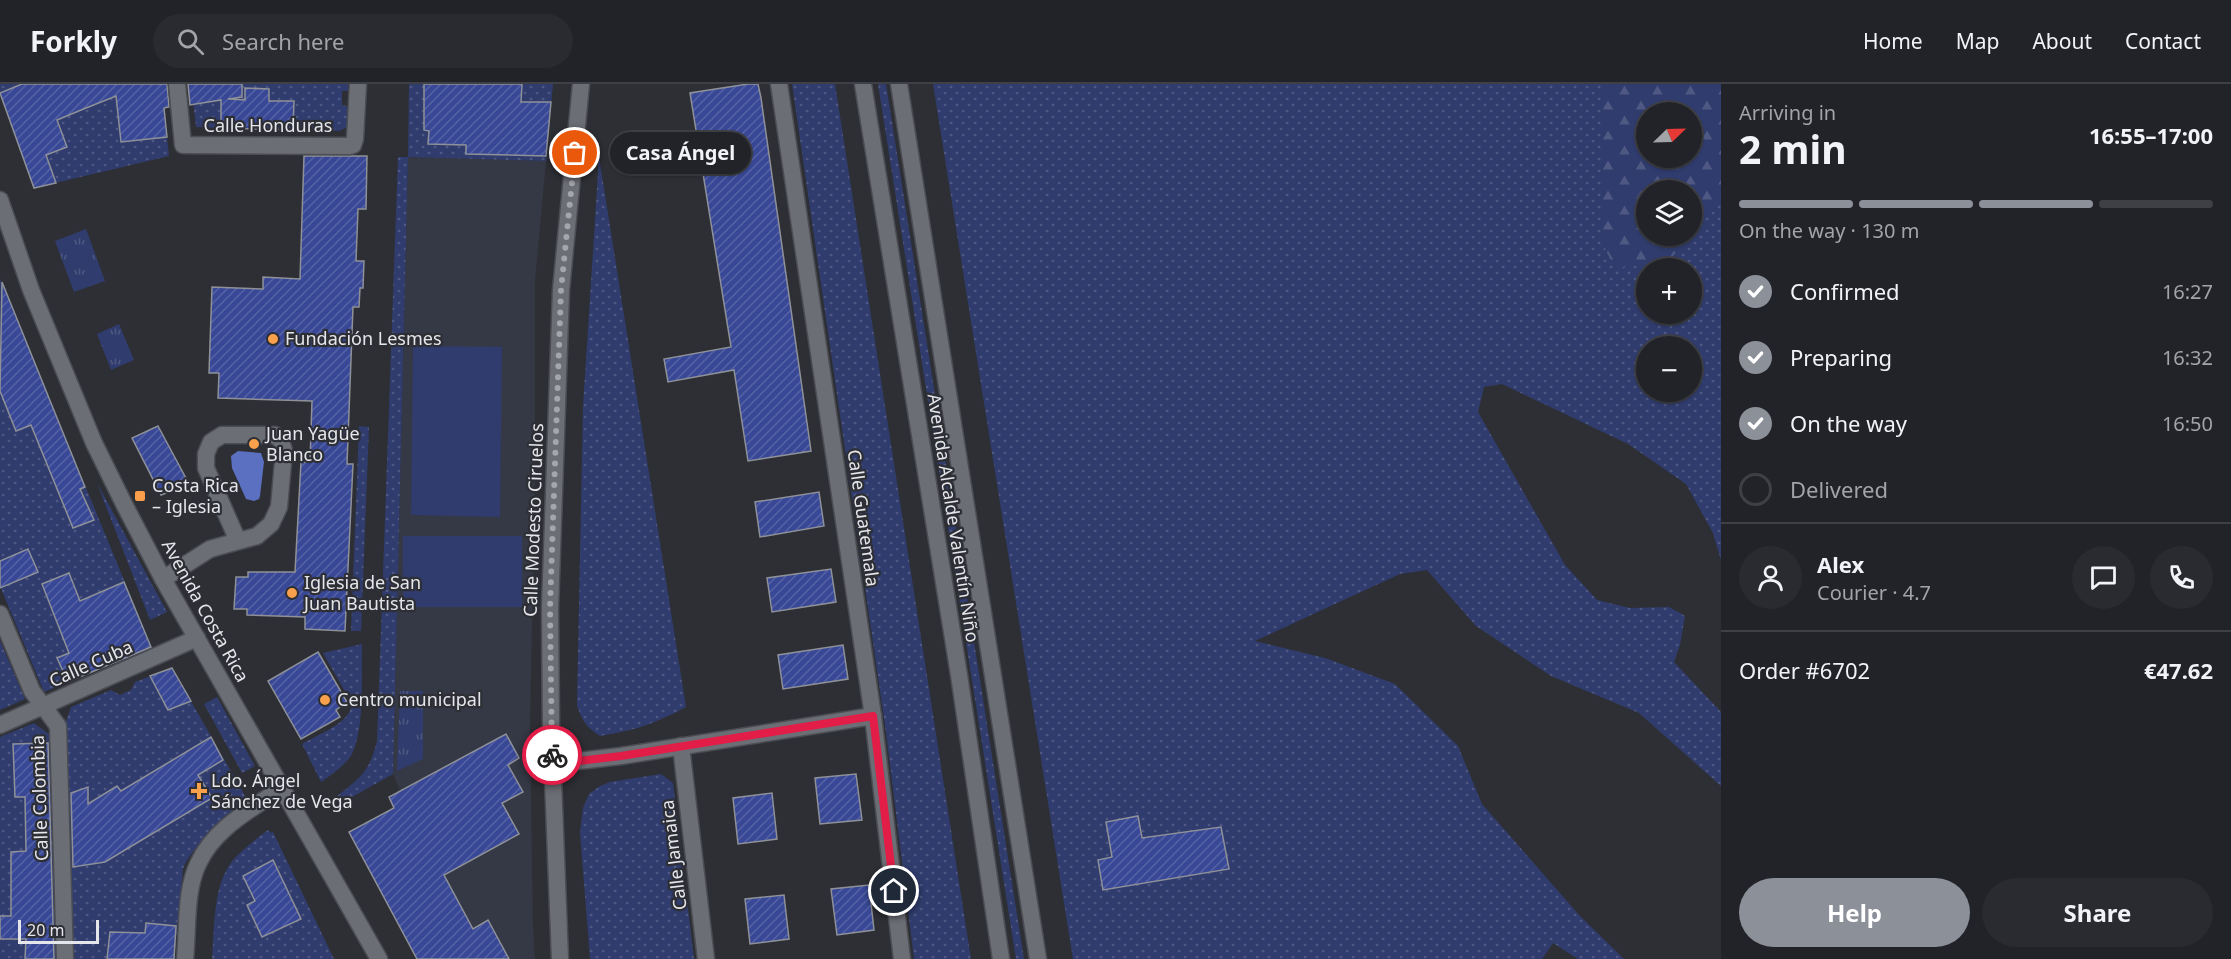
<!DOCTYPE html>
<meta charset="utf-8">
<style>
body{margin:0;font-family:"Noto Sans",sans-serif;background:#2a2b30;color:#f1f3f6;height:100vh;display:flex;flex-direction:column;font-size:22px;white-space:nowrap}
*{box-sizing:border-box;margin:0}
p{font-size:20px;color:#a2a4a8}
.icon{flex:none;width:33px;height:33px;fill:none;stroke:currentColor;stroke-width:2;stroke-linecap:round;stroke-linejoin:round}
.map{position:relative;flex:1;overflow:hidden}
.sheet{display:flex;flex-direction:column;background:#222328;width:510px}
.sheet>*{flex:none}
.needle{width:39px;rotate:67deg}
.fabs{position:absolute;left:1636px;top:18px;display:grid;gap:12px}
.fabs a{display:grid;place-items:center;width:66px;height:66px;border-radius:50%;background:#222328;box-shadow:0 2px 4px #0004,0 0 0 2px #3f4045;font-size:30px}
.scale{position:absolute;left:18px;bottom:15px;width:81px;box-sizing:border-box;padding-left:6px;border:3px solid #e5e6eb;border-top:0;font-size:16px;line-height:21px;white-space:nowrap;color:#e5e6eb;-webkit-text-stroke:4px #2d2f35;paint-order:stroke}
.pin{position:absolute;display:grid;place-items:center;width:51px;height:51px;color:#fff;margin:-26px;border:3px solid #fff;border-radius:50%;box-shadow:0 2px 6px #0007}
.courier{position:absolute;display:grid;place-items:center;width:60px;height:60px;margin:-30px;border:4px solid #e11d48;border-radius:50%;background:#fff;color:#222;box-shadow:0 2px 8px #0007}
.bubble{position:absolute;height:42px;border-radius:21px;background:#222328;box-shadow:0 2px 4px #0004,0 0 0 2px #3f4045;font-size:20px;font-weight:700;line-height:42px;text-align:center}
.headline em{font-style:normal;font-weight:700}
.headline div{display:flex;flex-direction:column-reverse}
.headline{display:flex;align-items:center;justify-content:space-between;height:102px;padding:0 18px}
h1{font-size:39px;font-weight:700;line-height:45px}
.bar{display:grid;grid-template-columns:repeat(4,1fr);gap:9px 6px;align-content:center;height:72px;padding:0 18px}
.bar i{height:8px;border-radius:4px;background:#3f4045}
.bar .current{background:#8c9099}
.bar p{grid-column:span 4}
.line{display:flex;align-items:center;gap:15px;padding:0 18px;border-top:2px solid #3f4045}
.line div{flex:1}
.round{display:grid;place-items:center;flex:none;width:63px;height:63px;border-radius:32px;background:#2a2b30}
ol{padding:0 18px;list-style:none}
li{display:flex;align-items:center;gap:18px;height:66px}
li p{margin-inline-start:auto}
li .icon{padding:6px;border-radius:50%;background:#8c9099;color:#fff;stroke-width:4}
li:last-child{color:#a2a4a8}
li i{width:33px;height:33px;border:3px solid #3f4045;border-radius:50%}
.button{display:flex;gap:12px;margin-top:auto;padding:12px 18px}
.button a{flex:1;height:69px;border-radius:36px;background:#8c9099;color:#fff;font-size:24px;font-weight:700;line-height:69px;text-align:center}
.button a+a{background:#2a2b30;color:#f1f3f6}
header{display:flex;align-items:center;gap:36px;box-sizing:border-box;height:84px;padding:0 30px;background:#222328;border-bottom:2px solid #3f4045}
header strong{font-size:28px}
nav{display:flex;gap:33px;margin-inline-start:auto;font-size:21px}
.search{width:420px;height:54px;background:#2a2b30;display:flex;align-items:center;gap:15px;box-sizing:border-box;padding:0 21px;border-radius:33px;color:#a2a4a8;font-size:22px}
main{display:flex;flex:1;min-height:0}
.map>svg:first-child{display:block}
.built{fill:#353945}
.grass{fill:url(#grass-dots);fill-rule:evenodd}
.forest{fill:url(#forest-firs);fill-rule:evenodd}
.park{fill:url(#park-tufts)}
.pitch{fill:#303c6d}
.water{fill:#5b70c1}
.building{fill:url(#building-hatch);stroke:#8e9198;stroke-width:1.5}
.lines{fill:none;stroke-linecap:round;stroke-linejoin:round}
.minor-casing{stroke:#4b4d53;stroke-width:19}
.tertiary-casing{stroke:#4b4d53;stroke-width:19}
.minor{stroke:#6c6e75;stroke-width:16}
.tertiary{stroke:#6c6e75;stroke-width:16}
.done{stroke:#a5a6ab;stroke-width:6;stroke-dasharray:0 10.8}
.route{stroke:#e11d48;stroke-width:8}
.poi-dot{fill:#f9a04c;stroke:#2d2f35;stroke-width:2}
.labels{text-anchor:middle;stroke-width:4.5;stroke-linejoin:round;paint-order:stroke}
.street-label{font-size:18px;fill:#e5e6eb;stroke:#2d2f35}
.poi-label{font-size:18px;fill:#e5e6eb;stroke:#2d2f35;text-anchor:start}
</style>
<header>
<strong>Forkly</strong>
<div class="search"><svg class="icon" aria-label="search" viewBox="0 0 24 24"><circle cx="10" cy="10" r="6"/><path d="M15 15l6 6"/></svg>Search here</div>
<nav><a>Home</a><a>Map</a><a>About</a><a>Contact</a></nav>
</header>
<main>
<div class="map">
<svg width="1721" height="875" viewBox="0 0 1721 875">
<defs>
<pattern id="grass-dots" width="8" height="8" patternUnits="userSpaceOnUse" patternTransform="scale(1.5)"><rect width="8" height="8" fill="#303c6d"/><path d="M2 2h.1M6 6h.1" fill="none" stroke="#4e5882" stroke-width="1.8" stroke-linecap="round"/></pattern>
<pattern id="forest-firs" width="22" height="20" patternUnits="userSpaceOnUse" patternTransform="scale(1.5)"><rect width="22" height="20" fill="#303c6d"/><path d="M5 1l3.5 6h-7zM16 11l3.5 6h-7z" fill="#4e5882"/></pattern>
<pattern id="park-tufts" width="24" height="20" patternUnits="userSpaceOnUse" patternTransform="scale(1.5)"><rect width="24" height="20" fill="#303c6d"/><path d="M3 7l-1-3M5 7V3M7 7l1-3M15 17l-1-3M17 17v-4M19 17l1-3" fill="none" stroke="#4e5882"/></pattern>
<pattern id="building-hatch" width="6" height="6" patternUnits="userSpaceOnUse" patternTransform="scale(1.5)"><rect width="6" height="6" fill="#384896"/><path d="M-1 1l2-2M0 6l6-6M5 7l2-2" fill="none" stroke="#5562a5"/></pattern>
</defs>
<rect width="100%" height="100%" fill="#2d2f35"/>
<!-- built -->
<polygon class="built" points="408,73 546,77 535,197 535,387 530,644 533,844 535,875 417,875 349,748 394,724 389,713 400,706 393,690"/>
<!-- grass -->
<g class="grass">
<polygon points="0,0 161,0 169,72 34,104 0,8"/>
<polygon points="191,0 348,0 348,7 342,7 342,21 347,22 347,43 339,47 196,43"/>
<path d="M409 0H553L546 77 408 73 393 690 352 713H336C361 693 369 689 377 657L398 73H408Z"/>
<polygon points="792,0 835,0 971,875 914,875 886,648"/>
<polygon points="878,0 886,0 1024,875 1016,875"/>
<path d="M933 0H1721V476L1713 449 1686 400 1628 360 1502 300 1484 303 1478 328 1565 481 1597 516 1630 524 1669 523 1685 532 1680 561 1674 578 1721 628V702L1639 629 1551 592 1476 542 1427 486 1400 490 1255 557 1325 574 1395 600 1458 662 1482 720 1579 831 1624 875H1578L1553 859 1542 875H1073ZM1647 28H1692V74H1647ZM1647 106H1692V152H1647ZM1647 184H1692V230H1647ZM1647 262H1692V308H1647Z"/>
<path d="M599 73 686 623C654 640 636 646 600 652 586 643 582 637 577 621L583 323Z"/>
<polygon points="0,195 152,564 44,608 0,502"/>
<polygon points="359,342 369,343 361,547 351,547"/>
<polygon points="97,399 167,528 150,536"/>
<polygon points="0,557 25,615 0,626"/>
<path d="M362 560C361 589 365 644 352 670 345 682 332 690 321 698L302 660C317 651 355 637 351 618L323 569Z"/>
<path d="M172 584 248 717C228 734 192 760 183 785L174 875H73L68 762 66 637 71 623 111 606 120 611 131 606 135 598Z"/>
<polygon points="217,613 255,682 242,689 204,620"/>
<polygon points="34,639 50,651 57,875 0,875 0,653"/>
<polygon points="661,690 673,699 694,875 590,875 580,748 583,724 589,710 600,702 610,698"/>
<path d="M268 746 271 749 273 748 334 875H212C215 844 212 802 233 776 243 765 256 755 268 746Z"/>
</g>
<!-- forest -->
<path class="forest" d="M1601 0H1721V118L1692 150V106H1647V152H1691L1671 174 1615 185 1601 156 1603 41ZM1647 28H1692V74H1647Z"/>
<!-- park -->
<g class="park">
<polygon points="86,145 105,197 74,208 55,157"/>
<polygon points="119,240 134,276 111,286 97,250"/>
<polygon points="400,607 423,607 423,675 397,687"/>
</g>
<!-- pitch -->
<g class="pitch">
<polygon points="413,262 502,263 500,433 411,431"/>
<rect x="403" y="452" width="119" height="71"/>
</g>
<!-- water -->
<polygon class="water" points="238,367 261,369 264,378 260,412 259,415 254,417 246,415 232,384 231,372"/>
<!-- building -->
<g class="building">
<polygon points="22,0 167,0 169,23 164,24 167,53 121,58 116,12 86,24 57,36 67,63 46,71 56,99 34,104 0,9"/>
<polygon points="188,0 242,0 242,13 228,15 245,16 245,4 269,5 269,17 294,17 293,46 221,44 221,16 190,21"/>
<polygon points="424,0 522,0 521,18 551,18 546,72 466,70 466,61 428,60 429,47 424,46"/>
<polygon points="748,0 758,0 761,14 811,367 748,377 734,286 668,298 664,275 731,263 690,9"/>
<polygon points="304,72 367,72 366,125 358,125 356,177 364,177 363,204 360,204 359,223 353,223 347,380 353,380 345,547 305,545 305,533 247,531 247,525 234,525 236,493 248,493 248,488 295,488 301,378 310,378 312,317 218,314 219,289 209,289 212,203 263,205 263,193 300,195"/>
<polygon points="2,198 85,403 80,405 94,436 73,444 31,341 16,347 0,307"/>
<polygon points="158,342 188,398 187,398 188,401 161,411 132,354"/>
<polygon points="819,408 824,442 760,453 755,418"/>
<polygon points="28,465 38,488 0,504 0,477"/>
<polygon points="831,485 836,518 772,528 767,494"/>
<polygon points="69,489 80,517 124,498 151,563 68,598 57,574 69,569 42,500"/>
<polygon points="843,561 848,595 783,605 778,571"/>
<polygon points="318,568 347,618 336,626 340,633 301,655 268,597"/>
<polygon points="172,584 191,617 168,626 150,592"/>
<polygon points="506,650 519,674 508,681 523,708 502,719 519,750 444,791 473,845 488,836 509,875 417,875 349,748 394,724 389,713"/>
<polygon points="211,653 223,676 198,691 212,714 105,778 73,783 71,709 88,703 88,720 117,702 121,707"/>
<polygon points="48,659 54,875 25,875 26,855 0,855 0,832 11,832 11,768 26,767 25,713 15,713 13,660"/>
<polygon points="856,690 862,736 820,740 815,694"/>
<polygon points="772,709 777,755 738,760 733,714"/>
<polygon points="1138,732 1142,754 1221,743 1229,785 1103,806 1098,776 1112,773 1106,738"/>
<polygon points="273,776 301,835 262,853 247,821 255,817 243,792"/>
<polygon points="869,801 874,846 837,851 831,805"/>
<polygon points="784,811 789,855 750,860 745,815"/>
<polygon points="146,839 176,842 174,875 107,875 110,848 145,849"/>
</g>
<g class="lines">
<!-- minor casing -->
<g class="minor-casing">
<g id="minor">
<polyline points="177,0 183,61 350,62 353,61 355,55 358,0"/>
<polyline points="779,0 873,632 902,875"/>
<polyline points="0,116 31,206 94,359 124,420 163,495 379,875"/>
<polyline points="163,495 210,465 257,452 271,440 279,423 284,367 281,356 275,351 222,351 211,358 206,370 206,384 238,457"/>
<polyline points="0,530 32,607 58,642 65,875"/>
<polyline points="0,641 197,554"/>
<polyline points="681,662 706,875"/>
<polyline points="553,680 621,672 873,632"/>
<path d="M185 875C188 845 185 807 198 780 214 744 252 725 282 704"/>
<polyline points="560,875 551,644 550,524 561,206 581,0"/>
</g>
</g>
<!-- tertiary casing -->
<g class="tertiary-casing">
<g id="tertiary">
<polyline points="863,0 959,591 1001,875"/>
<polyline points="899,0 1038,875"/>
</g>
</g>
<!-- minor -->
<use href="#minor" class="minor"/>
<!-- tertiary -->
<use href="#tertiary" class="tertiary"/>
</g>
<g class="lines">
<!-- done -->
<polyline class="done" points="552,671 550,524 561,206 575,69"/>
<!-- route -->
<polyline class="route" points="552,671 553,680 621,672 873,632 894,807"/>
</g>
<!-- markers -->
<g class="poi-dot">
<circle cx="273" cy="255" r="6"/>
<circle cx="254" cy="360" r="6"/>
<rect x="134" y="406" width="12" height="12" rx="3"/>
<circle cx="292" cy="509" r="6"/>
<circle cx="325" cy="616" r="6"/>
<path d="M196 698h6v6h6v6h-6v6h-6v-6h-6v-6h6z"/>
</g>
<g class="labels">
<!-- street labels -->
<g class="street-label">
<text x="268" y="48">Calle Honduras</text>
<text transform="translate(863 434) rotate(82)" y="6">Calle Guatemala</text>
<text transform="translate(953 434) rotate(81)" y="6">Avenida Alcalde Valentín Niño</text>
<text transform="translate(534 436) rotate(-88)" y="6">Calle Modesto Ciruelos</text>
<text transform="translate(205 527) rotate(61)" y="6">Avenida Costa Rica</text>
<text transform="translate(91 580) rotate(-24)" y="6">Calle Cuba</text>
<text transform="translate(40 714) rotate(-92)" y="6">Calle Colombia</text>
<text transform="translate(674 771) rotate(-97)" y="6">Calle Jamaica</text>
</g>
<!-- poi labels -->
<g class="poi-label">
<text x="285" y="261">Fundación Lesmes</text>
<text x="266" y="356">Juan Yagüe<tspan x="266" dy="21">Blanco</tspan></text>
<text x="152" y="408">Costa Rica<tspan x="152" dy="21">– Iglesia</tspan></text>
<text x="304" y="505">Iglesia de San<tspan x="304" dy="21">Juan Bautista</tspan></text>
<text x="337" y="622">Centro municipal</text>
<text x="211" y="703">Ldo. Ángel<tspan x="211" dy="21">Sánchez de Vega</tspan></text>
</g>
</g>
</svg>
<div class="fabs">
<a><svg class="needle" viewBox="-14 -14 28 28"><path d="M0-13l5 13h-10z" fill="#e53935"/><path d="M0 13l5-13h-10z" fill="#a2a4a8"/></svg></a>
<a><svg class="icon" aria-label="layers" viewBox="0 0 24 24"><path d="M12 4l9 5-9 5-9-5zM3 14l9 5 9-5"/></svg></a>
<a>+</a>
<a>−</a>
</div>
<div class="scale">20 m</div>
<div class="pin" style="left:575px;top:69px;background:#ea580c"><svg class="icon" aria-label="bag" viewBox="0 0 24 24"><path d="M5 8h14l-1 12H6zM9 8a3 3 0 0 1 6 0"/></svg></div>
<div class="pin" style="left:894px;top:807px;background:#1f2937"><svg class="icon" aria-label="home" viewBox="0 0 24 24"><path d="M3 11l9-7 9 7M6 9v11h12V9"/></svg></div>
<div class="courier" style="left:552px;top:671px"><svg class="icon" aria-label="bike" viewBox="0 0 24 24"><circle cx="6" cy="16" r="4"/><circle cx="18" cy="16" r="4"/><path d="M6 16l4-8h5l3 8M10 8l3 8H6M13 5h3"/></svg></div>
<div class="bubble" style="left:610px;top:48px;width:141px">Casa Ángel</div>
</div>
<section class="sheet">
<div class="headline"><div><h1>2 min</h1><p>Arriving in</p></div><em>16:55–17:00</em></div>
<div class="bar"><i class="current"></i><i class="current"></i><i class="current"></i><i></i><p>On the way · 130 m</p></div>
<ol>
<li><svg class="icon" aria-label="check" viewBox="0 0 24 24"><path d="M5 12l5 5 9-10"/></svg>Confirmed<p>16:27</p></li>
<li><svg class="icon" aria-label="check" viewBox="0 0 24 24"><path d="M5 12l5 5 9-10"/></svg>Preparing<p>16:32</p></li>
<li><svg class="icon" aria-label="check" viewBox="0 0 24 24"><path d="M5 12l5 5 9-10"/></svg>On the way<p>16:50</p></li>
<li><i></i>Delivered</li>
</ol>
<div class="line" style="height:108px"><a class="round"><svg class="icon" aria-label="person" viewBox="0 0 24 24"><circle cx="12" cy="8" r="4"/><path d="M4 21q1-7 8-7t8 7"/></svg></a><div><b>Alex</b><p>Courier · 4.7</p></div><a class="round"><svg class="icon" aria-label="chat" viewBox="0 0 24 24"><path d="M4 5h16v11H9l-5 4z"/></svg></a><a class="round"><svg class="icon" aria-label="phone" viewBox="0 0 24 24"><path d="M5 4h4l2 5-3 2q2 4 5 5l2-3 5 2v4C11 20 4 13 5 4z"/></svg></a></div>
<div class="line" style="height:78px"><div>Order #6702</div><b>€47.62</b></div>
<div class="button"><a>Help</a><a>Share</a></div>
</section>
</main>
